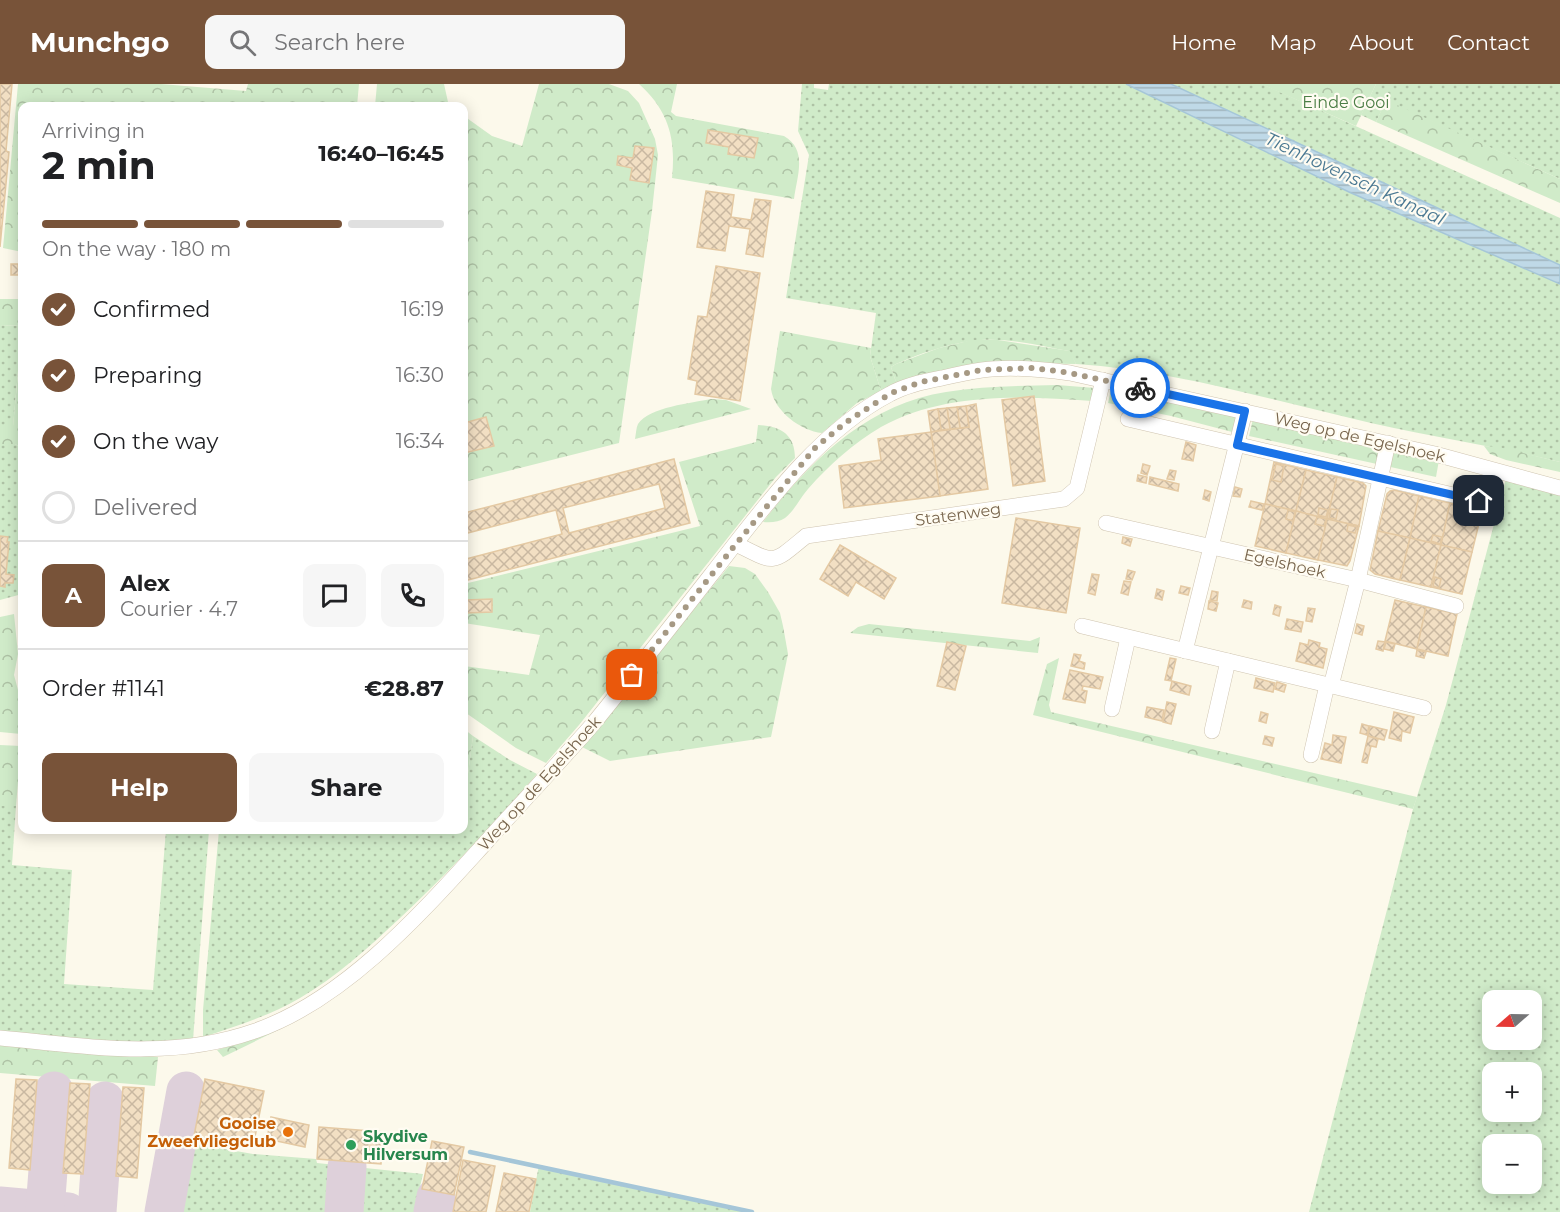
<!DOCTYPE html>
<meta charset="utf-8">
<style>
body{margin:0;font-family:Montserrat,sans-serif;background:#f6f6f6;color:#202124;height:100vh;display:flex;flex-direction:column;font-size:22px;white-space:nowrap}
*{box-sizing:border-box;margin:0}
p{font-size:20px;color:#757577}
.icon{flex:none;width:33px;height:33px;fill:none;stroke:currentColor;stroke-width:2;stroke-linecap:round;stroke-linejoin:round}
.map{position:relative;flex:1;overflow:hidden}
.details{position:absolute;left:18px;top:18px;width:450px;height:732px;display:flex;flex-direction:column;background:#fff;border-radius:12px;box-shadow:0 3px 15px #0003}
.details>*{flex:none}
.needle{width:39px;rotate:250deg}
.buttons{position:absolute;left:1482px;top:906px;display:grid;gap:12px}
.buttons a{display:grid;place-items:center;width:60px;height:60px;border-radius:12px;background:#fff;box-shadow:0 3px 15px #0003;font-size:30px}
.pin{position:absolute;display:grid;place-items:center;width:51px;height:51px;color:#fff;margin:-26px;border-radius:12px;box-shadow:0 3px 9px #0006}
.courier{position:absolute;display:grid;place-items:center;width:60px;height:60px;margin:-30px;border:4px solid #1a73e8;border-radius:50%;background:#fff;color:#222;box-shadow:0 2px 8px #0007}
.overview em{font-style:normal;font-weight:700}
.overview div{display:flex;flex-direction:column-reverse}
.overview{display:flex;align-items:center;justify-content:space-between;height:102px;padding:0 24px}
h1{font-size:39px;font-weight:700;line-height:45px}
.bar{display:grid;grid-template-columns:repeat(4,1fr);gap:9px 6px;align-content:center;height:72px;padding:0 24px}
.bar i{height:8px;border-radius:4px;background:#e0e0e0}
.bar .on{background:#785339}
.bar p{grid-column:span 4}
.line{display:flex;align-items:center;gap:15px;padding:0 24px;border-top:2px solid #e0e0e0}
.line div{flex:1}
.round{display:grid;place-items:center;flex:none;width:63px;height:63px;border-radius:12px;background:#f6f6f6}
ol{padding:0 24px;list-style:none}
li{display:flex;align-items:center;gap:18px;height:66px}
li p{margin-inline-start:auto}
li .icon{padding:6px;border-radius:50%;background:#785339;color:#fff;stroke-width:4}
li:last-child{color:#757577}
li i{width:33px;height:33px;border:3px solid #e0e0e0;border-radius:50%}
.primary-button{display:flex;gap:12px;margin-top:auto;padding:12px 24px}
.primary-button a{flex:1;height:69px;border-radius:12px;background:#785339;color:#fff;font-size:24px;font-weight:700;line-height:69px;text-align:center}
.primary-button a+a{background:#f6f6f6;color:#202124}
header{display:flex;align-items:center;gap:36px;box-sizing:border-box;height:84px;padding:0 30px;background:#785339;color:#fff}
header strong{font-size:28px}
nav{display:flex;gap:33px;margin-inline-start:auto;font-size:21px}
.search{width:420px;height:54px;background:#f6f6f6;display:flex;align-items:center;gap:15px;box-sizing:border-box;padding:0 21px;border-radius:12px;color:#757577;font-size:22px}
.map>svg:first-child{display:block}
.grass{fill:url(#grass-dots);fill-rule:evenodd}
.forest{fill:url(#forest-crowns)}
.water{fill:url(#water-rules);stroke:#a5c6d8;stroke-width:1.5}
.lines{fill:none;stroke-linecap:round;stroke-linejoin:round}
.stream{stroke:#a5c6d8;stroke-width:4.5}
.taxiway{stroke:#ded0da;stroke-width:39}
.building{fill:url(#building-cross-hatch);stroke:#e4c9a3;stroke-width:1.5;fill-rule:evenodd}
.minor-casing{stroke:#cfc4b0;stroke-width:16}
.minor{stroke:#fff;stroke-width:15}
.done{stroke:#a69984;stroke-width:6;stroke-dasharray:0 10.8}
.route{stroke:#1a73e8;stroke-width:8}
.food-dot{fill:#e8710a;stroke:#fffcf2;stroke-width:2}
.leisure-dot{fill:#2e9e5b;stroke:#fffcf2;stroke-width:2}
.labels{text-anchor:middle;stroke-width:4.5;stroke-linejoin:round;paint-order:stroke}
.park-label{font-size:16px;fill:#4b7e45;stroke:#fffcf2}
.street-label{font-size:16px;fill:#78654d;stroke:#fffcf2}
.food-label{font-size:16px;font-weight:bold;fill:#c56008;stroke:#fffcf2;text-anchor:end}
.leisure-label{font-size:16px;font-weight:bold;fill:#27864d;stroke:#fffcf2;text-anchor:start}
.water-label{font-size:18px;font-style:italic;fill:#4a7892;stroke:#fffcf2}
</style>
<header>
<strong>Munchgo</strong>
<div class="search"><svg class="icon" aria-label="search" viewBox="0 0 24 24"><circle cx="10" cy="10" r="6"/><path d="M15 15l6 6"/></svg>Search here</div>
<nav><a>Home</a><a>Map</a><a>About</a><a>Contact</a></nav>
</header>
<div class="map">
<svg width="1560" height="1128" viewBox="0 0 1560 1128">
<defs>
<pattern id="grass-dots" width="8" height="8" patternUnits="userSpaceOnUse" patternTransform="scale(1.5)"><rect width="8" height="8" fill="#d0ebc9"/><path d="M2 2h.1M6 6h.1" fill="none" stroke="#aec2a5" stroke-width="1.8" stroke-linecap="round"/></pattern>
<pattern id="forest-crowns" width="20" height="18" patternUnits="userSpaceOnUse" patternTransform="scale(1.5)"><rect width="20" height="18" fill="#d0ebc9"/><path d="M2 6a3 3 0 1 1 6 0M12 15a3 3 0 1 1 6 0" fill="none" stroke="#aec2a5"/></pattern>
<pattern id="water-rules" width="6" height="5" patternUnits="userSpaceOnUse" patternTransform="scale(1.5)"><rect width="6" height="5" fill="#bfd9e7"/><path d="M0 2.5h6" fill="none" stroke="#a0b4bd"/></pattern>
<pattern id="building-cross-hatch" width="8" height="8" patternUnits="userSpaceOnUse" patternTransform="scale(1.5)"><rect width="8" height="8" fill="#f2dfc3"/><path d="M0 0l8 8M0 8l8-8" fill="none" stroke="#c9b8a1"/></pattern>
</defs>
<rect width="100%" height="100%" fill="#fcf9eb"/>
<!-- grass -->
<g class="grass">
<path d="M802 0H814V4L828 6 829 0H1126L1349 108 1560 200V378C1490 361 1420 351 1350 334 1260 313 1169 286 1076 280L1069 267C1038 262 1004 252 972 257 946 260 920 270 896 280L891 283 897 301 881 307 870 272 876 229 786 214 809 71 798 47Z"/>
<polygon points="1171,0 1262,0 1560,134 1560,181"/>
<polygon points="1376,0 1560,0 1560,95 1386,17 1376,38 1361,31"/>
<polygon points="0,241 22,242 13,343 0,342"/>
<polygon points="0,360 15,360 22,364 22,510 0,516"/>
<path d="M1506 395 1560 408V1128H1309L1413 725 1446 621ZM1492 916H1532V956H1492ZM1492 988H1532V1028H1492ZM1492 1060H1532V1100H1492Z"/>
<path d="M473 652 510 676 537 690C493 741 448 789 399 835 368 864 336 893 300 914 269 932 236 942 203 953V926L219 746H464V705L467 697Z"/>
<polygon points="0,721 16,722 12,781 72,786 64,900 153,906 166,746 209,746 193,956 134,960 0,947"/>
<polygon points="185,1058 253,1070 316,1075 317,1079 423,1090 414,1128 172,1128"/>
<polygon points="539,1081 752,1128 530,1128"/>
</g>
<!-- forest -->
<g class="forest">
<polygon points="18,0 161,0 246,7 248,0 359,0 357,22 22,22 22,168 3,164"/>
<polygon points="377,0 444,0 448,18 451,22 375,22"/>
<polygon points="539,0 609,0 628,7 639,19 655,55 658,71 652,127 619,359 464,398 464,32 492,52 522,62"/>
<path d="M639 0H677L671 28 676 32 784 52C808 66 797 92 794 115L672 94C676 55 669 27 639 0Z"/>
<polygon points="1261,0 1376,0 1356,42"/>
<polygon points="1386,16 1560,95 1560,119 1376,38"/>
<polygon points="0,215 22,215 22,242 0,241"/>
<polygon points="22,247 22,364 15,360 0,360 0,342 13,342"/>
<path d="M780 247 871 264 870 272 881 307 857 319 822 349C801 347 774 327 771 305Z"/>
<polygon points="972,256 998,256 1070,267 1076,280 1015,279 897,301 891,283 896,280 939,264"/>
<path d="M1057 301 1095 304 1092 317C1023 312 944 308 881 343 854 359 829 381 808 405 800 414 795 426 785 434 779 438 771 439 763 438 810 377 867 320 946 308 983 302 1020 302 1057 301Z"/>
<polygon points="1111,306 1240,332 1236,349 1171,332 1108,319"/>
<path d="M711 315 726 316 751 325 635 355C636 350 636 344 638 340 649 323 692 319 711 315Z"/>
<polygon points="1253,335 1439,376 1436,393 1249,352"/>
<path d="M758 341C780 342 795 350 795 374L776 393 579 641 546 679 516 664 466 629 464 627V582L529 591 540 551 464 539V500L700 442 679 378 756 358Z"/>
<polygon points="1484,362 1498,363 1560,378 1560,388 1506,376 1490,370"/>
<polygon points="729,482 745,484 755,490 768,508 780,529 783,542 788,570 771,653 610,677 582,663"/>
<polygon points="14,530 18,570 14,591 22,621 21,650 0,648 0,533"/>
<polygon points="869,540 1030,557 1040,553 1038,569 850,549 858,543"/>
<polygon points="1059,574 1049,621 1051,628 1417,713 1413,725 1033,631 1047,580"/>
<polygon points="464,645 473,652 467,697 464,705"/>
<polygon points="0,661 21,662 16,722 0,722"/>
<polygon points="307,932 223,973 217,966 271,949"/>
<polygon points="0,961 158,973 155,1002 0,989"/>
</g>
<!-- water -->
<polygon class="water" points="1126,0 1171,0 1560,181 1560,200 1349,108"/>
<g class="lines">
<!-- stream -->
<polyline class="stream" points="470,1068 752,1128"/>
<!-- taxiway -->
<g class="taxiway">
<polyline points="0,1122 68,1128"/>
<polyline points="45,1126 54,1007"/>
<polyline points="97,1128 105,1017"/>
<polyline points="164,1128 186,1007"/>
<polyline points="344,1128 347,1083"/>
<polyline points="433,1128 436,1113"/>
</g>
</g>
<!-- building -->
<g class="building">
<polygon points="0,0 12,0 6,67 9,68 0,163"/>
<polygon points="708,46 758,54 754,74 728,70 729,63 706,59"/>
<polygon points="635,62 654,64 649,99 630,96 632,84 617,81 618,72 633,74"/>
<polygon points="706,107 734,111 731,133 751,136 755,115 771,117 763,173 746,170 750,145 729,142 725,167 697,163"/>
<polygon points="11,180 18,180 19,191 11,191"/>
<polygon points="716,182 760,189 740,317 695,310 697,297 688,295 698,232 707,233"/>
<polygon points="1034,312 1045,397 1013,402 1002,316"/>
<polygon points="976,320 988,405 940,412 931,348 969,343 966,322"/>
<polygon points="966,322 969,343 960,344 957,323"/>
<polygon points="957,323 960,344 950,345 947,324"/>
<polygon points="947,324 950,345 941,346 938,325"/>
<polygon points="938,325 941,346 931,348 928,327"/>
<polygon points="486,333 494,362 464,369 464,339"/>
<polygon points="931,348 940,412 844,424 839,382 881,376 878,355"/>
<polygon points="1186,358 1196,361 1193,377 1182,375"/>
<path d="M674 375 690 439 464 497V464L466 475 562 450 556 426 464 450V429ZM659 400 665 424 569 449 563 424Z"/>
<polygon points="1274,378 1306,386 1296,427 1265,420"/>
<polygon points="1143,380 1150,382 1147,391 1141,389"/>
<polygon points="1276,380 1284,382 1281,398 1272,396"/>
<polygon points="1170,386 1176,387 1174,396 1167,395"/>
<polygon points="1306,386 1337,393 1327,435 1296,427"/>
<polygon points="1138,391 1147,393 1146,399 1137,397"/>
<polygon points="1150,393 1179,400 1178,407 1149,400"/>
<polygon points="1337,393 1363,399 1366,402 1359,442 1327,435"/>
<polygon points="1235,403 1242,405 1240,413 1233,412"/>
<polygon points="1205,406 1211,408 1209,417 1203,415"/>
<polygon points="1394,406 1419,412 1410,454 1378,447 1387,410 1390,407"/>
<polygon points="1419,412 1450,419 1441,461 1410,454"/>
<polygon points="1251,417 1264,420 1262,426 1249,423"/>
<polygon points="1450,419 1482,427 1472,468 1441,461"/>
<polygon points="1265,420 1296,427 1286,469 1255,462"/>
<polygon points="1319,424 1328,426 1326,433 1318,431"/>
<polygon points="1331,425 1338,426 1336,435 1329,434"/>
<polygon points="1288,426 1295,428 1293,437 1286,435"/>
<polygon points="1296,427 1327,435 1318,476 1286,469"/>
<polygon points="1317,433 1326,435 1324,442 1315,440"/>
<polygon points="1016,434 1080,444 1066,529 1002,519"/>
<polygon points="1327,435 1359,442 1350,477 1347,482 1318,476"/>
<polygon points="1348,441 1357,443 1355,449 1347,447"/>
<polygon points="1378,447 1410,454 1400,496 1375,490 1370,486"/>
<polygon points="1433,451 1442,453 1440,460 1431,457"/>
<polygon points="0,452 8,453 7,458 9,458 6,490 14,491 13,499 5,499 5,503 0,502"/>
<polygon points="1123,453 1132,455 1130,462 1122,459"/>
<polygon points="1410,454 1441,461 1431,503 1400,496"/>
<polygon points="840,461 896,494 884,515 856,498 848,512 820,495"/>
<polygon points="1441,461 1472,468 1462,510 1431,503"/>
<polygon points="1128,486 1135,488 1132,496 1126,495"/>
<polygon points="1092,490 1099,491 1095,511 1088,509"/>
<polygon points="1435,493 1441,495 1439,504 1433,502"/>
<polygon points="1124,497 1131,498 1128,511 1121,509"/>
<polygon points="1181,502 1190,504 1188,511 1179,509"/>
<polygon points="1157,505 1164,507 1162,516 1155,514"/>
<polygon points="1212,507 1218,508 1217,517 1210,516"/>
<polygon points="492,515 492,528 466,529 466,516"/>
<polygon points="1244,516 1252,518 1251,525 1242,523"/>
<polygon points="1395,516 1426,523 1417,565 1385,557"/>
<polygon points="1209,517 1218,519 1216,527 1208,525"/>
<polygon points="1275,521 1281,523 1279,532 1273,530"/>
<polygon points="1426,523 1457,530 1448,572 1417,565"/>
<polygon points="1308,524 1315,525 1312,538 1306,537"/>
<polygon points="1287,535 1303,538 1301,548 1285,545"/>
<polygon points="1357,540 1364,542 1362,551 1355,549"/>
<polygon points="1309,556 1320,559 1319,563 1327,565 1323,584 1296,577 1300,559 1308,561"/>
<polygon points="1378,557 1385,558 1383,567 1376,565"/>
<polygon points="947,558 966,562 955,606 937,602"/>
<polygon points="1386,558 1395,560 1393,567 1384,565"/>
<polygon points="1417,566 1426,568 1424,574 1416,572"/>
<polygon points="1074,570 1081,571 1079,577 1085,579 1084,585 1071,582"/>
<polygon points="1170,574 1176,575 1171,597 1165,596"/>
<polygon points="1070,586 1103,593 1100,605 1083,602 1082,606 1087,607 1085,619 1063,615"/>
<polygon points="1256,594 1275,599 1273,608 1254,604"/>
<polygon points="1172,597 1191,602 1189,611 1170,606"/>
<polygon points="1277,598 1286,601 1284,608 1275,605"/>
<polygon points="1167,618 1176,620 1171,640 1163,638"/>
<polygon points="1147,623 1164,626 1162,637 1145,633"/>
<polygon points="1261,628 1268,630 1266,639 1259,637"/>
<polygon points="1394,628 1414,633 1410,649 1402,647 1401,657 1389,654"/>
<polygon points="1362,640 1369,642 1367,651 1360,649"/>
<polygon points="1370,642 1387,646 1384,656 1368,652"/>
<polygon points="1333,651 1346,653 1341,679 1321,675 1325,659 1332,661"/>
<polygon points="1265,652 1274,654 1272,662 1263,660"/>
<polygon points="1368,652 1378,655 1376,663 1371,662 1367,679 1362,678"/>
<polygon points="16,995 37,996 30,1086 9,1084"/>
<polygon points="205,995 264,1007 253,1063 194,1052"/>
<polygon points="70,999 90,1000 83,1090 63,1089"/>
<polygon points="123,1003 144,1004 137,1094 116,1092"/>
<polygon points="271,1033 309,1041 305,1063 267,1055"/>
<polygon points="319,1043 384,1048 384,1050 388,1050 388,1059 383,1059 381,1080 317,1075"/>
<polygon points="432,1057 464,1063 454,1111 422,1105"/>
<polygon points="463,1076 495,1082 486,1128 453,1128"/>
<polygon points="504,1089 536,1095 529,1128 496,1128"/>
</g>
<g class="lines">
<!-- minor casing -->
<g class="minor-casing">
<g id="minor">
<polyline points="1128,335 1479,417"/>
<polyline points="1106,439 1358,496 1456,522"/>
<path d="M736 460C776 480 771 481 806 452L1064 415 1077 404 1103 296"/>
<polyline points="1082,542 1424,624"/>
<polyline points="1185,567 1245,327"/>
<polyline points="1331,602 1358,496 1388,359"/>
<polyline points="1112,625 1128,554"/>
<polyline points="1212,647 1228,577"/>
<polyline points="1311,671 1327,601"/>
<path d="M0 954C88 962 169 977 255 947 347 915 424 826 488 756 523 717 559 679 593 640 633 591 672 541 711 491 761 427 817 348 890 310 906 301 925 297 942 294 955 291 968 288 982 286 1011 282 1041 285 1070 289L1435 370 1560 404"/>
</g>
</g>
<!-- minor -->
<use href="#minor" class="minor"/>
</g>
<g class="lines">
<!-- done -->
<polyline class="done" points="632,591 736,460 815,364 845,339 891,309 921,298 982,286 1034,284 1070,289 1140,304"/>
<!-- route -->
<polyline class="route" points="1140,304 1245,327 1237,361 1479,417"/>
</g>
<!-- markers -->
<circle class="food-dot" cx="288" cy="1048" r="6"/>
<circle class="leisure-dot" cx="351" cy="1061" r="6"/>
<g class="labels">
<!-- park labels -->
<g class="park-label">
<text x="1346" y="24">Einde Gooi</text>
</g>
<!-- street labels -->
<g class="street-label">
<text transform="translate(1360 353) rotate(13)" y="6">Weg op de Egelshoek</text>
<text transform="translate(958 430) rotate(-8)" y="6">Statenweg</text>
<text transform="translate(1285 479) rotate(13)" y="6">Egelshoek</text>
<text transform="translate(539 699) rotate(-48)" y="6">Weg op de Egelshoek</text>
</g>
<!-- food labels -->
<g class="food-label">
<text x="276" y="1045">Gooise<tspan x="276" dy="18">Zweefvliegclub</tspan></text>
</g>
<!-- leisure labels -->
<g class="leisure-label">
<text x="363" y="1058">Skydive<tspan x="363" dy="18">Hilversum</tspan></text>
</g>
<!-- water labels -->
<g class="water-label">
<text transform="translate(1355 95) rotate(25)" y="6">Tienhovensch Kanaal</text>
</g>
</g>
</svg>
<div class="buttons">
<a><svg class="needle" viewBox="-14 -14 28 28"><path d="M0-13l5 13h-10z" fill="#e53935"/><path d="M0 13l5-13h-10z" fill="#757577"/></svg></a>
<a>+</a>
<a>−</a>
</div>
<div class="pin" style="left:632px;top:591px;background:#ea580c"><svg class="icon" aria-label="bag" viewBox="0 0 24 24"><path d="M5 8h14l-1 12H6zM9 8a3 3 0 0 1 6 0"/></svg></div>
<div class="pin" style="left:1479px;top:417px;background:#1f2937"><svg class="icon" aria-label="home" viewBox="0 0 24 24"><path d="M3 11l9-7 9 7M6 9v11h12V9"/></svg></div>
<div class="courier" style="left:1140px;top:304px"><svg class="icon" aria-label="bike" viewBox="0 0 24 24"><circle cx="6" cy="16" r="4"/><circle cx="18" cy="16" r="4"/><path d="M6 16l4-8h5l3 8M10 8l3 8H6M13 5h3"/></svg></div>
<section class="details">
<div class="overview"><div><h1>2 min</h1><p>Arriving in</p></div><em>16:40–16:45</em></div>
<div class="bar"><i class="on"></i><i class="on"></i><i class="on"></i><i></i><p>On the way · 180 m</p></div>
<ol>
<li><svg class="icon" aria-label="check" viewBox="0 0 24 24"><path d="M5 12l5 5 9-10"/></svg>Confirmed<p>16:19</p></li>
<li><svg class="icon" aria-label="check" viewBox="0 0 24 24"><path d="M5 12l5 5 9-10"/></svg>Preparing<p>16:30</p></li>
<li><svg class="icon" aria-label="check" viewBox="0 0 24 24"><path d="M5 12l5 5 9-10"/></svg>On the way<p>16:34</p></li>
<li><i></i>Delivered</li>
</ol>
<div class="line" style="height:108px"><b class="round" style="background:#785339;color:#fff">A</b><div><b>Alex</b><p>Courier · 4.7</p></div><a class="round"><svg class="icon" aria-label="chat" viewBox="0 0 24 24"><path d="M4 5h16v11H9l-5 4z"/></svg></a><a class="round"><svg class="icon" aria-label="phone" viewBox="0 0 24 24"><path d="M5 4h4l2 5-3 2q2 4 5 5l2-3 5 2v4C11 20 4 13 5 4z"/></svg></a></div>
<div class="line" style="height:78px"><div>Order #1141</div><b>€28.87</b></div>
<div class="primary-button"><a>Help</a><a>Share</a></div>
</section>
</div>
